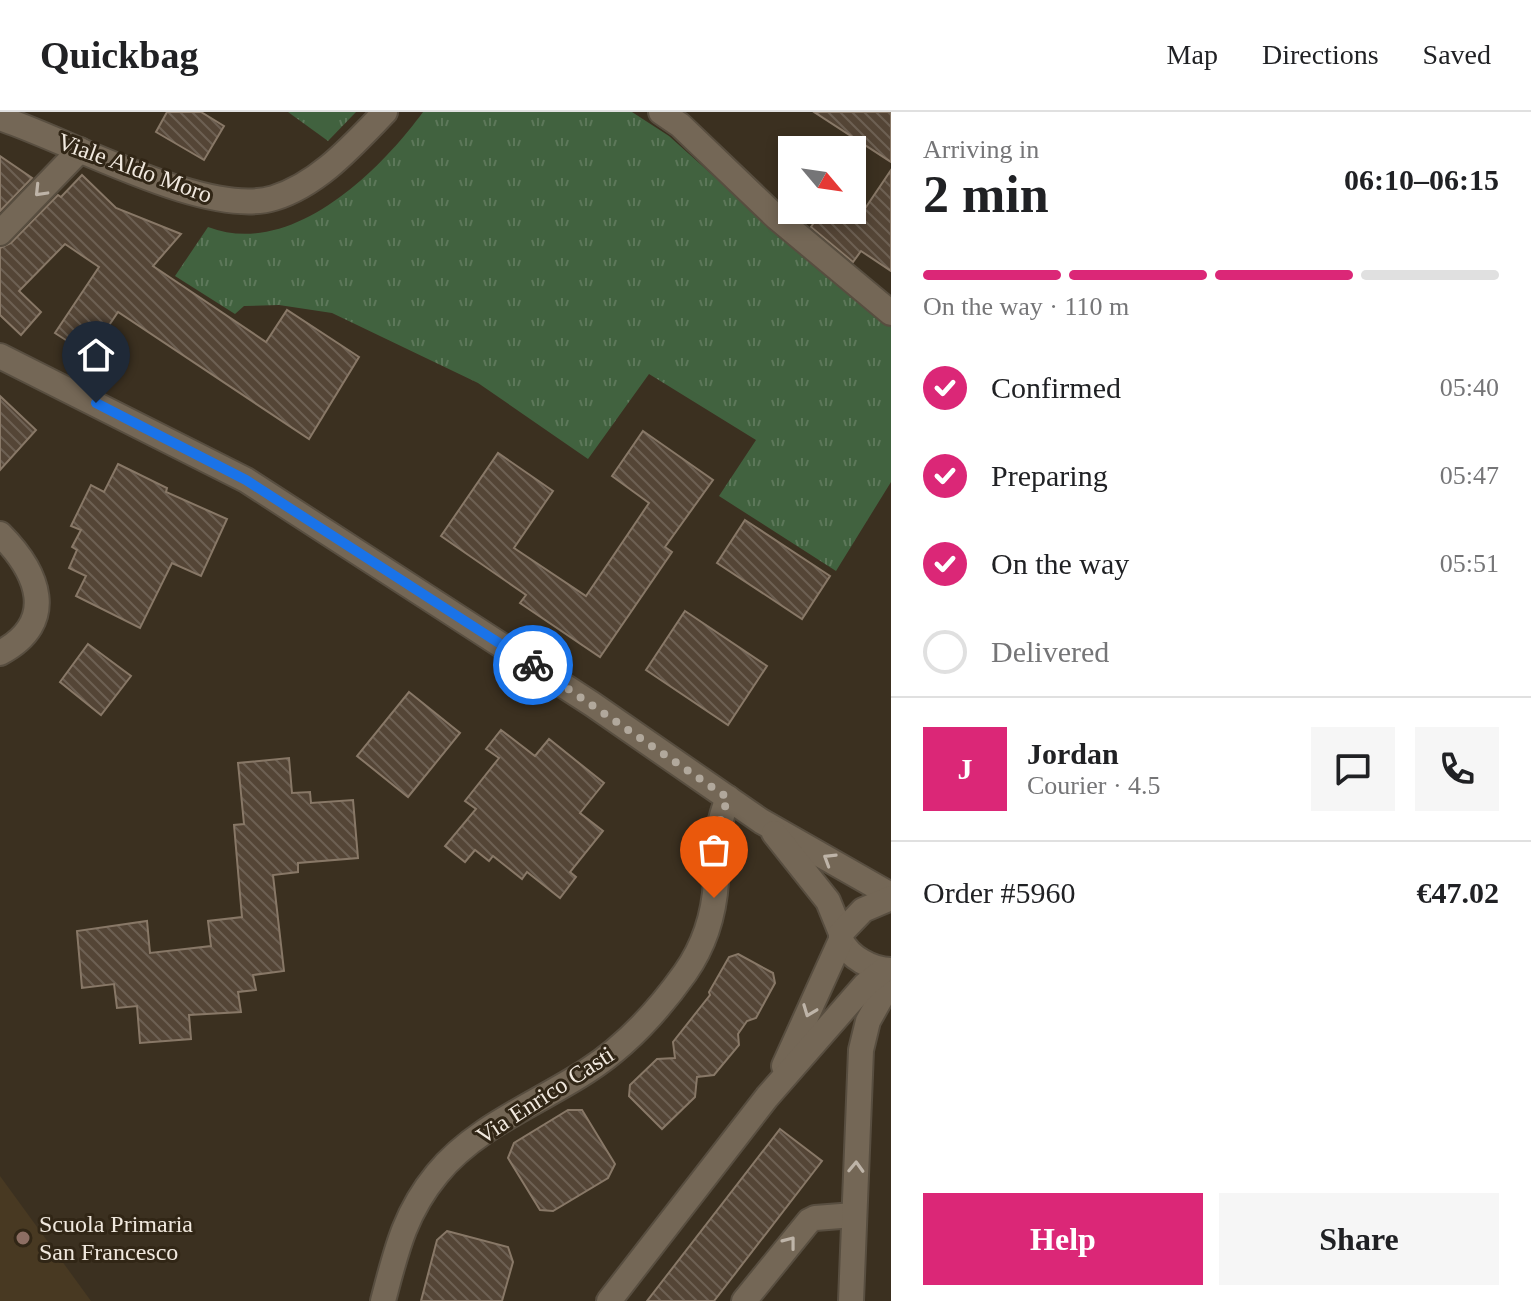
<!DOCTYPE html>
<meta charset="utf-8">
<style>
body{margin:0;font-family:"Times New Roman",serif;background:#f6f6f6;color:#202124;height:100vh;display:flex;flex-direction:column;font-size:30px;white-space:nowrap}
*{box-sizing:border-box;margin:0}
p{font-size:26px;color:#757577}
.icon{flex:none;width:44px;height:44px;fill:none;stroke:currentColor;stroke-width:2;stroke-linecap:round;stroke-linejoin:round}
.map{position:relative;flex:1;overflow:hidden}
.drawer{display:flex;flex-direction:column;background:#fff;width:640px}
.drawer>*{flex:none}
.needle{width:52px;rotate:119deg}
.tools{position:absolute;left:778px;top:24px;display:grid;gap:16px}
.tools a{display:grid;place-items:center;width:88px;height:88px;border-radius:0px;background:#fff;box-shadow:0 4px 12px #0003;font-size:40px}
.pin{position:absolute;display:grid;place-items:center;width:68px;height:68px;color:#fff;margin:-82px -34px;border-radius:50% 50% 50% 0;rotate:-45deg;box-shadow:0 0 8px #0007}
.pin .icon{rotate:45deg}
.courier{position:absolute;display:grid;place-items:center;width:80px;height:80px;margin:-40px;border:6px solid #1a73e8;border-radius:50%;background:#fff;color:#222;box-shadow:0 2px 10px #0007}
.summary em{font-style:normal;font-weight:700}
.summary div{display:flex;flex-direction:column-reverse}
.summary{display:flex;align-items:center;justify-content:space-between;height:136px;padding:0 32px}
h1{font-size:52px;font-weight:700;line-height:60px}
.bar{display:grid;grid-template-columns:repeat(4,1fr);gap:12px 8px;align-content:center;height:96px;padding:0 32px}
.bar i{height:10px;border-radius:6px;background:#e0e0e0}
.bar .current{background:#db2777}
.bar p{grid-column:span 4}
.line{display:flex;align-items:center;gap:20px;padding:0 32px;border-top:2px solid #e0e0e0}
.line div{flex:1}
.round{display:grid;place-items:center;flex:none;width:84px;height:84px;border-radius:0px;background:#f6f6f6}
ol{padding:0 32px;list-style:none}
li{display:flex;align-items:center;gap:24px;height:88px}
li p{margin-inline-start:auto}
li .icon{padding:8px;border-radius:50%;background:#db2777;color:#fff;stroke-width:4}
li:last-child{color:#757577}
li i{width:44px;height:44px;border:4px solid #e0e0e0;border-radius:50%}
.button{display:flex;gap:16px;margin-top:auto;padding:16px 32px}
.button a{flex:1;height:92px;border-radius:0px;background:#db2777;color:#fff;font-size:32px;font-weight:700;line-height:92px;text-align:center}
.button a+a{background:#f6f6f6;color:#202124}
header{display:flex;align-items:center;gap:48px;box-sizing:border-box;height:112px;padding:0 40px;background:#fff;border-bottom:2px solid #e0e0e0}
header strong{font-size:38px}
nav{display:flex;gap:44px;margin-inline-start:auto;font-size:28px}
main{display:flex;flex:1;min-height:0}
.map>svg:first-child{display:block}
.built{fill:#483922}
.grass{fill:url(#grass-tufts)}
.building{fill:url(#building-back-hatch);stroke:#887867;stroke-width:2}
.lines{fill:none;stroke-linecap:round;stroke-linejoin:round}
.street-casing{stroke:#584e40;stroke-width:28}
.secondary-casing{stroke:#584e40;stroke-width:28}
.street{stroke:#746756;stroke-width:24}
.secondary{stroke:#746756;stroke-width:24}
.oneway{stroke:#beb4a8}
.done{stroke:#b1a89c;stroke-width:8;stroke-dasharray:0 14.4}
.route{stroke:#1a73e8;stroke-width:10}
.education-dot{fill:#8d6e63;stroke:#312616;stroke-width:3}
.labels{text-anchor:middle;stroke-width:6;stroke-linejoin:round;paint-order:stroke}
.street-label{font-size:24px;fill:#f0e8de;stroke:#312616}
.poi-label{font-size:24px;fill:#f0e8de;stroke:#312616;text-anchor:start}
</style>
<header>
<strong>Quickbag</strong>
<nav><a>Map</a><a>Directions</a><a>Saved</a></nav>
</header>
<main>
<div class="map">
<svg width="891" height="1189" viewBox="0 0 891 1189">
<defs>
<pattern id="grass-tufts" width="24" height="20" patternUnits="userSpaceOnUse" patternTransform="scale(2)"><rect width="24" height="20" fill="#41623f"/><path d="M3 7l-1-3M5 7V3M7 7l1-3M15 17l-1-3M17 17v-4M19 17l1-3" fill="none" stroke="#5d785a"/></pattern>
<pattern id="building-back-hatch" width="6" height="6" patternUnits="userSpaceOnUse" patternTransform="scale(2)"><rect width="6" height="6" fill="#544536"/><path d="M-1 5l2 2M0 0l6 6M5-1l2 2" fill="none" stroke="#6d6053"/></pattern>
</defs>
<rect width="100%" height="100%" fill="#3b3020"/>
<!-- built -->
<polygon class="built" points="0,1064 91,1189 0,1189"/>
<!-- grass -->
<g class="grass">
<polygon points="288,0 356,0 328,29"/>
<path d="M423 0H632L669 24 776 120 891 212V370L836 459 719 384 756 328 649 262 588 347 478 271 332 201 279 193 244 194 235 202 175 164 208 115C291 147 379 60 423 0Z"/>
</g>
<!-- building -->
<g class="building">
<polygon points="167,0 201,0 224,14 204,48 156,20"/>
<polygon points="814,0 891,0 891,50"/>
<polygon points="0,44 32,66 0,99"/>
<polygon points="891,58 891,159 861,139 853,150 811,115 822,98 864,98"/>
<polygon points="82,63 116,96 181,122 153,154 266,230 287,198 359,245 309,327 118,200 89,243 55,221 99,155 65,132 19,179 41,200 21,223 0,203 0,136 11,131 58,83 61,85"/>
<polygon points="0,284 36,318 0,358"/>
<polygon points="643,319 713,368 665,435 672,440 600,545 520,491 526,483 441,424 498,341 553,379 514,436 586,484 649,391 612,364"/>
<polygon points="118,352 167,376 166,380 227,407 201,464 172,451 140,516 76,484 86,464 69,456 77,438 72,435 81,418 71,414 91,373 104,380"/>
<polygon points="745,408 830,464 802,507 717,451"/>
<polygon points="685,499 767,554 728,613 646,558"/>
<polygon points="88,532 131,564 101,603 60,570"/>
<polygon points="409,580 460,621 408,685 357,644"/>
<polygon points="501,618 535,644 549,627 604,671 580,701 603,719 570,760 576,765 560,786 527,760 522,767 493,744 489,749 475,738 465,750 445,734 476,697 465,689 499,646 486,637"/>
<polygon points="289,646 292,681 310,680 311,691 353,688 358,746 298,751 298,760 273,763 284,859 253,863 256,878 238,880 241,900 189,903 191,927 140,931 137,894 117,896 114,872 82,876 77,819 147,809 150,841 211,834 208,809 242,805 234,713 244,712 238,651"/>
<polygon points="738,842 773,861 775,871 756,906 747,909 738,922 739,933 714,963 697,965 695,985 662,1017 629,984 630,973 657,947 675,946 673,930 710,883 709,880 729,845"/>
<polygon points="568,998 582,998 615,1052 608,1066 553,1099 540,1098 508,1046 514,1031"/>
<polygon points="780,1017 822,1049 714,1189 647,1189"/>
<polygon points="447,1119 508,1135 513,1150 502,1189 421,1189 437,1128"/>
</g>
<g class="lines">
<!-- street casing -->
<g class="street-casing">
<g id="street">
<polyline points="661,0 680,13 776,105 891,201"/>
<polyline points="0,121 80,38"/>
<path d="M383 1189C396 1140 404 1102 437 1062 475 1015 538 991 587 959 626 934 658 899 685 861 704 834 714 802 716 770 719 735 714 721 728 686"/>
<polyline points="744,1189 809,1109 815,1106 854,1103"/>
<polyline points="851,1189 861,938 868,909 891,868"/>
</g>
</g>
<!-- secondary casing -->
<g class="secondary-casing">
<g id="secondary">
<path d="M0 6C68 28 208 107 274 86 319 72 353 33 385 0"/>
<polyline points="0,244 246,368 592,592 761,709 891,783"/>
<path d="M0 422C38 460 59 510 0 541"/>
<polyline points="774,721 828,789 841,821"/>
<path d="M841 828C849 845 872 858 891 858"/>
<polyline points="784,954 841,828 841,821 863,798 891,786"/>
<polyline points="609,1189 767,985 865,873 884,858"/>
</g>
</g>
<!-- street -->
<use href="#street" class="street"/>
<!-- secondary -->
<use href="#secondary" class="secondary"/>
</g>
<!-- one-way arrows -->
<defs><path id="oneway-chevron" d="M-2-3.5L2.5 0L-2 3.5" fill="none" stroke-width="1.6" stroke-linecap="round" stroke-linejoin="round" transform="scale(2)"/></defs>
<g class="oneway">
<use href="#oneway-chevron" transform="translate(40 79) rotate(134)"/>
<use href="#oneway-chevron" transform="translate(829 747) rotate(-148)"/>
<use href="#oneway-chevron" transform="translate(809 899) rotate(111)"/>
<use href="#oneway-chevron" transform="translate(856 1055) rotate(-88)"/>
<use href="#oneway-chevron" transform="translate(790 1130) rotate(-52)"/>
</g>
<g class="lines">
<!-- done -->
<polyline class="done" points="533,553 728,686 717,718 714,786"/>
<!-- route -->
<polyline class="route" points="96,291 246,368 533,553"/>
</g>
<!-- markers -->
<circle class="education-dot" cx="23" cy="1126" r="8"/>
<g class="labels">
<!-- street labels -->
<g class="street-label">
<text transform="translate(135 56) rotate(20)" y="8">Viale Aldo Moro</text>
<text transform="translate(545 983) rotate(-33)" y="8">Via Enrico Casti</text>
</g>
<!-- poi labels -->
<g class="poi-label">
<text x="39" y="1120">Scuola Primaria<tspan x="39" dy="28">San Francesco</tspan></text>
</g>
</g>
</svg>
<div class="tools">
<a><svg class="needle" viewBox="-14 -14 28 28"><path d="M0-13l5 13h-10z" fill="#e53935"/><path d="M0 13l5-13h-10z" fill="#757577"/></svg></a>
</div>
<div class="pin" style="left:714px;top:786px;background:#ea580c"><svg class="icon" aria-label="bag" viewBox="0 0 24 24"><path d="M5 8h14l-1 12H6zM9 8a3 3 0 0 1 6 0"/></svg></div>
<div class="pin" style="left:96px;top:291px;background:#1f2937"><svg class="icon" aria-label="home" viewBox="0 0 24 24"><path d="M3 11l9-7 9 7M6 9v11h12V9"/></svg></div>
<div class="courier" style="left:533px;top:553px"><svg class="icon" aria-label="bike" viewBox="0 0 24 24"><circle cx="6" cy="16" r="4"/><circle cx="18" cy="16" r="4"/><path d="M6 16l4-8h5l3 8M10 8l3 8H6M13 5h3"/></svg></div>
</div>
<section class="drawer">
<div class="summary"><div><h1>2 min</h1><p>Arriving in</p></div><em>06:10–06:15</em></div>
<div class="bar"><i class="current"></i><i class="current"></i><i class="current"></i><i></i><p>On the way · 110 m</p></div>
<ol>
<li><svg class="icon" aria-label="check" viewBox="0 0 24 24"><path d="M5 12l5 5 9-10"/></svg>Confirmed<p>05:40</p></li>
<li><svg class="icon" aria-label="check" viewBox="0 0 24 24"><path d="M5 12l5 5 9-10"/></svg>Preparing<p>05:47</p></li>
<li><svg class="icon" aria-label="check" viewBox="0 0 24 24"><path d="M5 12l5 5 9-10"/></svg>On the way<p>05:51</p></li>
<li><i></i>Delivered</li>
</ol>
<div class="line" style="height:144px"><b class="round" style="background:#db2777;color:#fff">J</b><div><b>Jordan</b><p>Courier · 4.5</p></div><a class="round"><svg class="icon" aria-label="chat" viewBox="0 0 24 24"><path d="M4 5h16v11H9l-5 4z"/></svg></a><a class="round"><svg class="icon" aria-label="phone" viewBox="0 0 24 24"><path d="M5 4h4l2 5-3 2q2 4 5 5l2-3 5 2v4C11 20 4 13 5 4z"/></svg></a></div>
<div class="line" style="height:104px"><div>Order #5960</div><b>€47.02</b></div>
<div class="button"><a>Help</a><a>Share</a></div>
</section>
</main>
